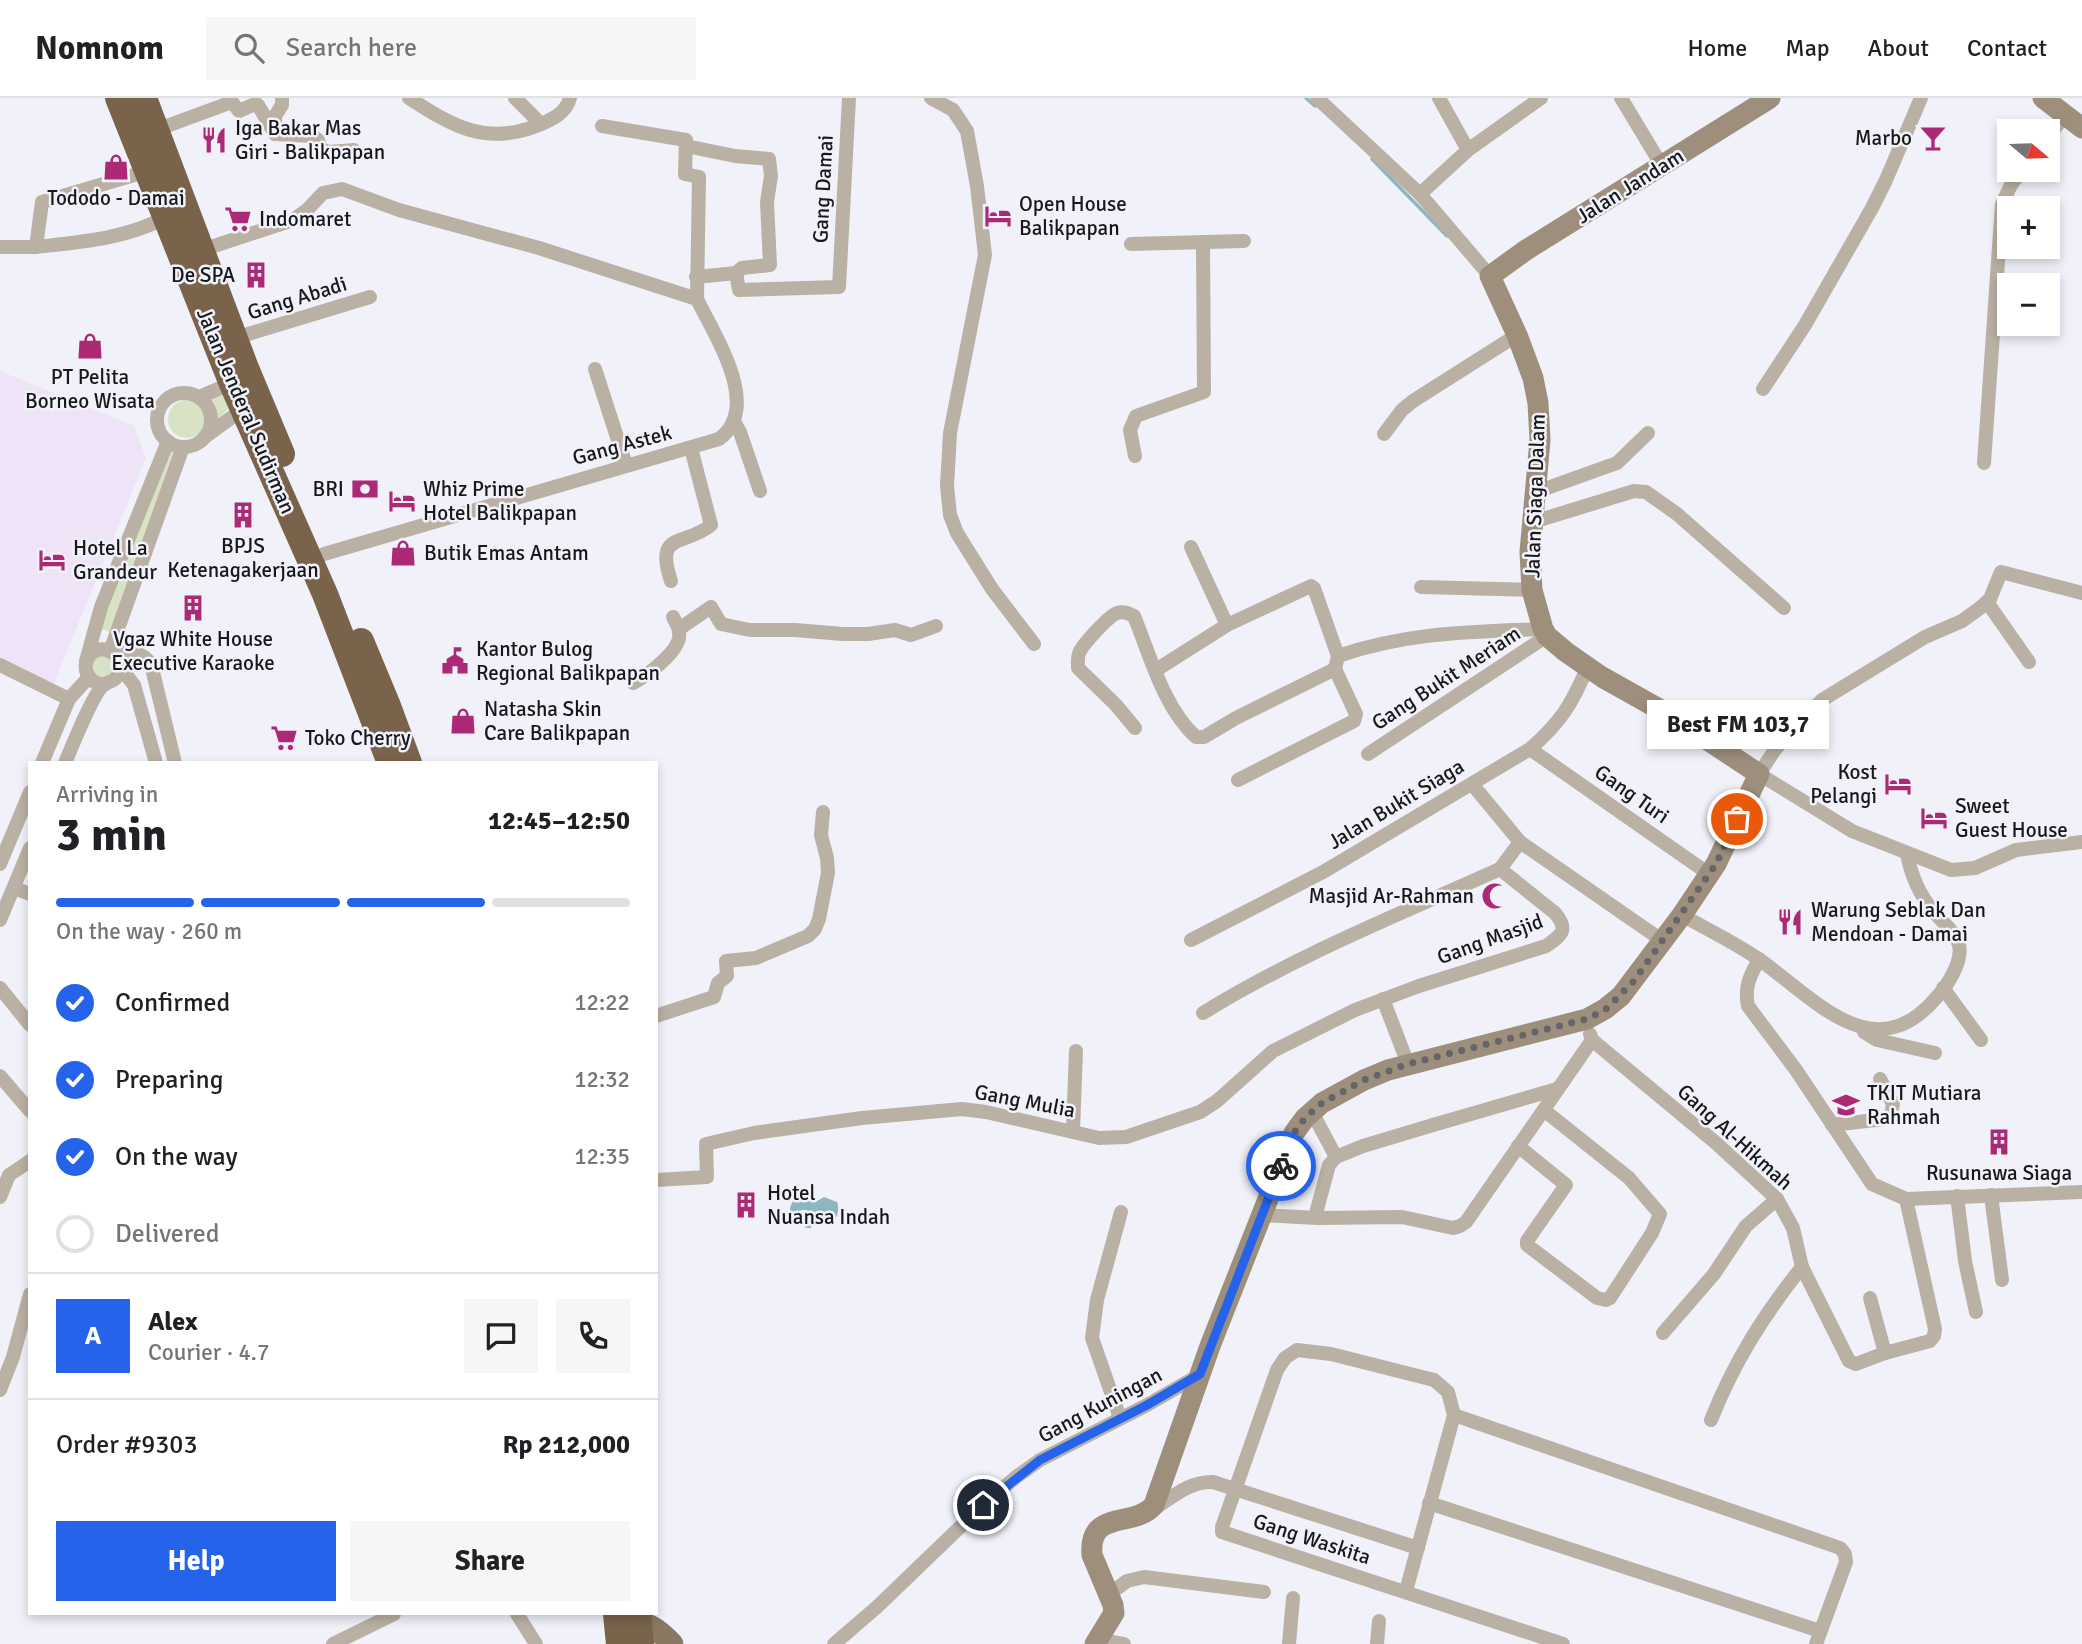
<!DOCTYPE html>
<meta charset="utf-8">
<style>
body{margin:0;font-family:Signika,sans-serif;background:#f6f6f6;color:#202124;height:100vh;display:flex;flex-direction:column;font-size:26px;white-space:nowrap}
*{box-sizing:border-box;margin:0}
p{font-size:23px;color:#757577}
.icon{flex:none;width:38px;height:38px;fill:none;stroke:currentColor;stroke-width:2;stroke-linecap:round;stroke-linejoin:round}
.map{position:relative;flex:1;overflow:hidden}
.sheet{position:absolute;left:28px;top:663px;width:630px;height:854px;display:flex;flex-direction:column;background:#fff;border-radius:0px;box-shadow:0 4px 10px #0003}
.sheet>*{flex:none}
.needle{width:46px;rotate:109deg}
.fabs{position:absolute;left:1997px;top:21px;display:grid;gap:14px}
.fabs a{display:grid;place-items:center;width:63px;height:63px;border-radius:0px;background:#fff;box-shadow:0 4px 10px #0003;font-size:35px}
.pin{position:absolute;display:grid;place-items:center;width:60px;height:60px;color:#fff;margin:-30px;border:4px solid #fff;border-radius:50%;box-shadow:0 2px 7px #0007}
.courier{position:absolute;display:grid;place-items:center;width:70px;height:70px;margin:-35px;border:5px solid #2563eb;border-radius:50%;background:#fff;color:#222;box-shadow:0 2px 9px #0007}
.bubble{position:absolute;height:49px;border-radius:0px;background:#fff;box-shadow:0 4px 10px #0003;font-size:23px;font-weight:800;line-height:49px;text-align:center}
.head em{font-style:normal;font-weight:800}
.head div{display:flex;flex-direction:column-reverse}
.head{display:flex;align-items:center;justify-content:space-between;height:119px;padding:0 28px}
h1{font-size:46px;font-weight:800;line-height:52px}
.bar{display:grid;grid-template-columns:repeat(4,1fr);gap:10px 7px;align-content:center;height:84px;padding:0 28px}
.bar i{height:9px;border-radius:5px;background:#e0e0e0}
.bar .selected{background:#2563eb}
.bar p{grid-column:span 4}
.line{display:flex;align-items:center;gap:18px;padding:0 28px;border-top:2px solid #e0e0e0}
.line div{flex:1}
.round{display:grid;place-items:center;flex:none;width:74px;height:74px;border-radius:0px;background:#f6f6f6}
ol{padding:0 28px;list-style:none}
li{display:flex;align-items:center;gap:21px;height:77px}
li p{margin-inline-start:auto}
li .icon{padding:7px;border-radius:50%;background:#2563eb;color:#fff;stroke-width:4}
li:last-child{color:#757577}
li i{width:38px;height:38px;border:4px solid #e0e0e0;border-radius:50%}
.primary-button{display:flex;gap:14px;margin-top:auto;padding:14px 28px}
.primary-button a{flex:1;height:80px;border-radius:0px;background:#2563eb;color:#fff;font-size:28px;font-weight:800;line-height:80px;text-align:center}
.primary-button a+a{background:#f6f6f6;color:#202124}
header{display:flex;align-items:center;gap:42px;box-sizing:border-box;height:98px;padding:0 35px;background:#fff;border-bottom:2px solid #e0e0e0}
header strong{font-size:33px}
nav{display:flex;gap:38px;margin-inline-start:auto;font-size:24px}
.search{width:490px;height:63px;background:#f6f6f6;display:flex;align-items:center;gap:18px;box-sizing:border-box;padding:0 24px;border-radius:0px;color:#757577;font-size:26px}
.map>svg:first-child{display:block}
.commercial{fill:#eee3f7}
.green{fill:#d8e2c4}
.water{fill:#8db7be}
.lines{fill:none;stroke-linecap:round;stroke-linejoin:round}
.stream{stroke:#8db7be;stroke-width:3.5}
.street{stroke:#bab0a3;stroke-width:14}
.secondary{stroke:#9e8f7d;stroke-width:21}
.primary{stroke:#8a7862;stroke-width:23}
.highway{stroke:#79644b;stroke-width:26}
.done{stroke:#646469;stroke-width:7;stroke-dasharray:0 12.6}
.route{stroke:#2563eb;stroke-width:9}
.labels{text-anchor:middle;stroke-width:5;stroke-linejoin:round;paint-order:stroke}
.poi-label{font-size:21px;fill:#18181b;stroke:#f1f1fa;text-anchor:start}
.street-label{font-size:21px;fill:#18181b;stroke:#f1f1fa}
</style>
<header>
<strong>Nomnom</strong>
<div class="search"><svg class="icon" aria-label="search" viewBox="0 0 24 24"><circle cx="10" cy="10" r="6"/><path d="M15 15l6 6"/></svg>Search here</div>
<nav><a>Home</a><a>Map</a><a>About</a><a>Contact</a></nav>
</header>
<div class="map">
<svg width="2082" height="1546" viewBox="0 0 2082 1546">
<rect width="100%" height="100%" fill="#f1f1fa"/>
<!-- commercial -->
<polygon class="commercial" points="0,273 134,328 146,360 54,585 0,563"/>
<!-- green -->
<g class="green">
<polygon points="231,295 236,305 215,323 215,315 208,301"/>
<circle cx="187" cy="321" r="19"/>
<polygon points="170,351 176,353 110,534 101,531 100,528"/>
<polygon points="101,556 112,561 114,573 105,581 94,578 91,563"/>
</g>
<!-- water -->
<path class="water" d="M804 1095 815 1104 824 1099 837 1104C843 1120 826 1136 814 1120L811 1130H806L803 1126 804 1120 809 1117 807 1112H801L796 1119 791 1117C787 1109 795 1098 804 1095Z"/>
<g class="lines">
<!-- stream -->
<g class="stream">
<polyline points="1306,0 1315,8"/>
<polyline points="1372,61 1447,138"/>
</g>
<!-- street -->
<g class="street">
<path d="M409 0C454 29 486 48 539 27 553 21 566 15 570 0"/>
<polyline points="515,0 541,26"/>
<polyline points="931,0 953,12 967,33 977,88 985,157 950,335 947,388 950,417 957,435 992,491 1034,546"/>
<polyline points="1317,0 1420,96 1490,178"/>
<polyline points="1439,0 1468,52"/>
<polyline points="1621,0 1662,68"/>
<polyline points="602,28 686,42 685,76 699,79 697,201"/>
<polyline points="156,32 232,4 239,13 255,6 258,7 275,36 275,18 282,7 282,0"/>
<polyline points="275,36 313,38 318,42 321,51 329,54 354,52"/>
<polyline points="2048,39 2065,17"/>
<polyline points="686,48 735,58 769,61 771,78 767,104 770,167 742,170 736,175"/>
<polyline points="1420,96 1468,52 1541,0"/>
<polyline points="1131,146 1244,143"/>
<polyline points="0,149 36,149 42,104 148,73"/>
<path d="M36 149C81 144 126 141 166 119"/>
<path d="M202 152 293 122 307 112 323 95 342 91 399 112 539 150 697 201C714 237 763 309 719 341L324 456"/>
<polyline points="696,179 736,175 739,192 839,189 849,0"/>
<polyline points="235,240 370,199"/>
<polyline points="595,271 626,367"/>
<polyline points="1763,291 1805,227 1872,110 1886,82 1921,0"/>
<circle cx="184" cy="322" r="27"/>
<polyline points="199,299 237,283"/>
<polyline points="734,323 740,334 760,393"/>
<polyline points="1384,336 1402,312 1413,303 1517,237"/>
<polyline points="206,338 246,309"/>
<polyline points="1135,358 1130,332 1136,318 1204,294 1203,144"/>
<polyline points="1984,365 2002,106 2011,87 2022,72"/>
<polyline points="1536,394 1617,365 1648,335"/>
<polyline points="1533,424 1634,393 1646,394 1677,416 1784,510"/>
<polyline points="1191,449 1227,527"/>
<path d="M671 483C654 432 685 449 711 427L691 350"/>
<polyline points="1421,489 1532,492"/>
<polyline points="2082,495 2001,474 1990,501 1980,510 1962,523 1925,539 1822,602 1794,629 1774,653 1759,676 1852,733 1951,772 1975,770 2016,752 2082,744"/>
<polyline points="1987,504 2029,564"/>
<polyline points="679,531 711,509 721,526 750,532 795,532 843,536 868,536 895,532 911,537 936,528"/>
<polyline points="110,553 183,349"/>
<path d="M115 556C129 552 141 553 151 566L175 665"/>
<polyline points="86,563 101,509 168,343"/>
<polyline points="0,567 69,601"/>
<polyline points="1156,572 1227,527 1311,488 1314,490 1338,558"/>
<polyline points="119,575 127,578 134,587 156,665"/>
<path d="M633 585C646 578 683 552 679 534 679 530 675 523 673 519"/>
<path d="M1135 630 1116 607 1078 570C1078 564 1077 558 1080 553 1085 544 1109 518 1117 515 1123 513 1128 515 1134 518 1150 557 1164 611 1196 639H1204L1236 620 1335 571 1338 558C1409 534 1469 534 1543 531"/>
<polyline points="1530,651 1709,776"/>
<polyline points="1368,656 1547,538"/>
<polyline points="42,665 69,601 89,579"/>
<path d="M65 665C71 651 94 593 104 587 110 582 117 584 119 573 122 564 116 555 107 552 84 546 75 583 104 587"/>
<polyline points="1238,682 1354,623 1356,616 1335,571"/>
<polyline points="1472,686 1520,744 1663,843"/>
<polyline points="0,766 30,694"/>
<polyline points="14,790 30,796"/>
<path d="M1682 817C1708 832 1736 845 1760 862 1816 902 1874 972 1936 900 1947 888 1963 864 1959 847 1955 833 1942 824 1933 813 1919 796 1911 777 1907 756"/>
<polyline points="0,822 30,750"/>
<path d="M1191 842 1323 774 1530 651C1561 624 1572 606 1588 568"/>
<polyline points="0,890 30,927"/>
<polyline points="1943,890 1981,942"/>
<polyline points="1383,901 1408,966"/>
<path d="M1203 915C1297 857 1400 816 1500 771L1520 744"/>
<polyline points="656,918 714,899 718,885 727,878 726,863 756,860 808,838 815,831 819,821 828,775 827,760 821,737 823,714"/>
<polyline points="1864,934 1877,942 1935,955"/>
<path d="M1592 942 1716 1045 1777 1101 1793 1130 1802 1169 1849 1263 1856 1266 1885 1255 1930 1243 1934 1238 1935 1231 1906 1101 1872 1086 1796 972 1748 908C1744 889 1750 878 1759 861"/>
<polyline points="0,978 30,1013"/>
<polyline points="1312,1014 1336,1059"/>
<polyline points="1832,1027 1884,1021 1891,1017 1893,1006 1880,981"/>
<polyline points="1073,1033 1076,953"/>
<polyline points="1518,1048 1566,1087 1527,1143 1527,1147 1597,1200 1606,1202 1610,1200 1652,1135 1660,1116 1629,1080 1545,1013"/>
<path d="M656 1082 707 1079 706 1046 754 1035 862 1020 962 1011 986 1014 1099 1040 1126 1039 1200 1014 1217 1003 1273 953 1355 912 1419 888 1546 848C1562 837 1569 832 1555 815L1500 771"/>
<polyline points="1991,1097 2002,1182"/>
<polyline points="1957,1098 1965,1163 1976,1214"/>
<polyline points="0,1099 9,1077 30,1063"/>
<polyline points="1906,1101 2082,1094"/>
<polyline points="1261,1117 1318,1120 1402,1119 1453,1130 1460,1128 1466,1124 1592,942 1590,936"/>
<polyline points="1315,1119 1329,1067 1336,1059 1363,1048 1433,1027 1557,991"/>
<polyline points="1870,1200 1885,1255"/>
<polyline points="1663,1235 1714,1176 1746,1128 1777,1101"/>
<polyline points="0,1292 13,1259 30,1196"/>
<polyline points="1454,1317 1840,1450 1845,1456 1846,1464 1816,1546"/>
<polyline points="1120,1320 1092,1240 1097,1202 1121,1114"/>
<path d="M1711 1322C1734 1264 1763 1218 1802 1169"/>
<polyline points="1429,1405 1820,1533"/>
<path d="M1151 1413C1171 1400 1189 1383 1213 1384L1418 1450"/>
<polyline points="1406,1493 1454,1317 1448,1294 1434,1282 1331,1256 1297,1252 1285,1260 1277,1272 1222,1429 1222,1434 1563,1546"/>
<polyline points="1109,1496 1127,1483 1144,1479 1264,1494"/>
<polyline points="517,1516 536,1546"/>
<polyline points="1098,1541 1124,1546"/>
<polyline points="333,1546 394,1516"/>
<polyline points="834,1546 877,1509 983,1407 1016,1379 1040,1362 1147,1307 1201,1276"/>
<polyline points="1289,1546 1293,1500"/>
<polyline points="1377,1546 1379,1523"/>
</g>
<!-- secondary -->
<g class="secondary">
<polyline points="2043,0 2082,30"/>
<path d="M1095 1546 1114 1515 1113 1507 1092 1457C1088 1410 1134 1431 1154 1407L1210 1248 1294 1035 1305 1020 1322 1005 1364 982 1388 972 1587 921 1605 911 1621 898 1682 817 1716 766 1759 676 1668 616 1602 579 1566 554 1547 538 1543 531 1532 492 1530 454 1540 342 1538 305 1533 280 1517 237 1490 178 1526 152 1770 0"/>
</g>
<!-- primary -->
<path class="primary" d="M624 1524C646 1522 658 1531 672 1546"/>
<!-- highway -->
<g class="highway">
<polyline points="118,0 232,286 325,496 390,665"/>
<polyline points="144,0 246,270 282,356"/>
<polyline points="361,543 388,608 409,665"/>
<polyline points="616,1516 619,1546"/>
<polyline points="638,1516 641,1546"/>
</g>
</g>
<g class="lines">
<!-- done -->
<polyline class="done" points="1281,1068 1294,1035 1305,1020 1322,1005 1364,982 1408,966 1587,921 1605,912 1634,883 1716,766 1737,721"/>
<!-- route -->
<polyline class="route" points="983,1407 1040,1362 1147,1307 1200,1276 1281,1068"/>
</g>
<!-- icons -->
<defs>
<g id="bar-bare" transform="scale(2.1)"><path d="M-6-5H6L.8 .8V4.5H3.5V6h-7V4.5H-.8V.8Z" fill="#ac2a75" stroke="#f1f1fa" stroke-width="2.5" paint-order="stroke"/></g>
<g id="restaurant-bare" transform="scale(2.1)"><path d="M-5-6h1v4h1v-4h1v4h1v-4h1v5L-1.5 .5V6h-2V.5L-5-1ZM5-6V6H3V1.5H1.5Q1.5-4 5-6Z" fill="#ac2a75" stroke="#f1f1fa" stroke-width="2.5" paint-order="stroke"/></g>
<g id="shop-bare" transform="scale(2.1)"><path d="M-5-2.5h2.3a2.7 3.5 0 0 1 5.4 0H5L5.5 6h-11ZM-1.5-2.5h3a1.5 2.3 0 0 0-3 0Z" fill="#ac2a75" stroke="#f1f1fa" stroke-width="2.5" paint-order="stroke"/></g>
<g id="hotel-bare" transform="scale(2.1)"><path d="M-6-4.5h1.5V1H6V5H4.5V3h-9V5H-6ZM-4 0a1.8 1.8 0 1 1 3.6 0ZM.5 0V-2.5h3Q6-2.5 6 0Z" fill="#ac2a75" stroke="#f1f1fa" stroke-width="2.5" paint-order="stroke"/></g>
<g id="supermarket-bare" transform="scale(2.1)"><path d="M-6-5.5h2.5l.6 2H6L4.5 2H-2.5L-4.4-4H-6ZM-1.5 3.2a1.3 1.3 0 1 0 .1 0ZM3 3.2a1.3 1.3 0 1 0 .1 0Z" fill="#ac2a75" stroke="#f1f1fa" stroke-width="2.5" paint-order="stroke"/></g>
<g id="building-bare" transform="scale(2.1)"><path d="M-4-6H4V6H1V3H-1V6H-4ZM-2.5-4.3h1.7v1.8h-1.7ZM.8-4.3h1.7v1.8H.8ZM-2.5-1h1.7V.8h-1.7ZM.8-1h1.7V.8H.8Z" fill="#ac2a75" stroke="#f1f1fa" stroke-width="2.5" paint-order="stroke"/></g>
<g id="bank-bare" transform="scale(2.1)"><path d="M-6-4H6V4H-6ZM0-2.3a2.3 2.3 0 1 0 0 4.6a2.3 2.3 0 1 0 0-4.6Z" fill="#ac2a75" stroke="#f1f1fa" stroke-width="2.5" paint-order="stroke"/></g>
<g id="civic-bare" transform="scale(2.1)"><path d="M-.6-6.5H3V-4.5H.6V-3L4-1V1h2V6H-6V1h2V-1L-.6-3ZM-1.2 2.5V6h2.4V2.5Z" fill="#ac2a75" stroke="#f1f1fa" stroke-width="2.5" paint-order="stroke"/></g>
<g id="mosque-bare" transform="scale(2.1)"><path d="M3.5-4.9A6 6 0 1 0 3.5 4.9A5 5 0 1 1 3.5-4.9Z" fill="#ac2a75" stroke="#f1f1fa" stroke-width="2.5" paint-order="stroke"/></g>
<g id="school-bare" transform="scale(2.1)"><path d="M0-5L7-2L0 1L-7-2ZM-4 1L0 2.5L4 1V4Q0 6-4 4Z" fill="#ac2a75" stroke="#f1f1fa" stroke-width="2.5" paint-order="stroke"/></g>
</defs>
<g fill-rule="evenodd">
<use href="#bar-bare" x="1933" y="40"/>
<use href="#restaurant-bare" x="214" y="42"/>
<use href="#shop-bare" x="116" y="69"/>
<use href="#hotel-bare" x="998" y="118"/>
<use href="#supermarket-bare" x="238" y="121"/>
<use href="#building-bare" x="256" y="177"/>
<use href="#shop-bare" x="90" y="248"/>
<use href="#bank-bare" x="365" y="391"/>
<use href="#hotel-bare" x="402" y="403"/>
<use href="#building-bare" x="243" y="417"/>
<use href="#shop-bare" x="403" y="455"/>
<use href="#hotel-bare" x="52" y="462"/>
<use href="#building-bare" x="193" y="510"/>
<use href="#civic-bare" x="455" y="563"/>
<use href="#shop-bare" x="463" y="623"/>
<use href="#supermarket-bare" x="284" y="640"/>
<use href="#hotel-bare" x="1898" y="686"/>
<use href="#hotel-bare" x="1934" y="720"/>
<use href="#mosque-bare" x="1495" y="798"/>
<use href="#restaurant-bare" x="1790" y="824"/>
<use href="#school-bare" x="1846" y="1007"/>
<use href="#building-bare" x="1999" y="1044"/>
<use href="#building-bare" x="746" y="1107"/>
</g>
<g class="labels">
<!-- poi labels -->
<g class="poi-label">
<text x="235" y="37">Iga Bakar Mas<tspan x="235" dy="24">Giri - Balikpapan</tspan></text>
<text x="1912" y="47" text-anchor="end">Marbo</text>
<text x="116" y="107" text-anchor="middle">Tododo - Damai</text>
<text x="1019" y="113">Open House<tspan x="1019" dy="24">Balikpapan</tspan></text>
<text x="259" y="128">Indomaret</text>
<text x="235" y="184" text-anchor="end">De SPA</text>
<text x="90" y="286" text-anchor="middle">PT Pelita<tspan x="90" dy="24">Borneo Wisata</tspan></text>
<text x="344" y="398" text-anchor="end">BRI</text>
<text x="423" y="398">Whiz Prime<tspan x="423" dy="24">Hotel Balikpapan</tspan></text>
<text x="243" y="455" text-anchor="middle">BPJS<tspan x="243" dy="24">Ketenagakerjaan</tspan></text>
<text x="73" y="457">Hotel La<tspan x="73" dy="24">Grandeur</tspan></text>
<text x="424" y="462">Butik Emas Antam</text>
<text x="193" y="548" text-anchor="middle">Vgaz White House<tspan x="193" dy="24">Executive Karaoke</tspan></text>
<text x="476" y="558">Kantor Bulog<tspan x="476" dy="24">Regional Balikpapan</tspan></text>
<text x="484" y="618">Natasha Skin<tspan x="484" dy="24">Care Balikpapan</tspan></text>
<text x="305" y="647">Toko Cherry</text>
<text x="1877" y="681" text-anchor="end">Kost<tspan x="1877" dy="24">Pelangi</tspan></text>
<text x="1955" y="715">Sweet<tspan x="1955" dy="24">Guest House</tspan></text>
<text x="1474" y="805" text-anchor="end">Masjid Ar-Rahman</text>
<text x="1811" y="819">Warung Seblak Dan<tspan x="1811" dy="24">Mendoan - Damai</tspan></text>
<text x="1867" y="1002">TKIT Mutiara<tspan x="1867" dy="24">Rahmah</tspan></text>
<text x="1999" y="1082" text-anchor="middle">Rusunawa Siaga</text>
<text x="767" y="1102">Hotel<tspan x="767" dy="24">Nuansa Indah</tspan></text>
</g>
<!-- street labels -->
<g class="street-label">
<text transform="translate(1630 88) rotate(-32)" y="7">Jalan Jandam</text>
<text transform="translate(823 91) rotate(-87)" y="7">Gang Damai</text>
<text transform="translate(297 200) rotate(-17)" y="7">Gang Abadi</text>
<text transform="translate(246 313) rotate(67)" y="7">Jalan Jenderal Sudirman</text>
<text transform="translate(622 347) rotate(-15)" y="7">Gang Astek</text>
<text transform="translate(1535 398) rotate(-88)" y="7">Jalan Siaga Dalam</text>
<text transform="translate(1446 580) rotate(-33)" y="7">Gang Bukit Meriam</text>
<text transform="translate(1632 696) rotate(35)" y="7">Gang Turi</text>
<text transform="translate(1396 706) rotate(-31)" y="7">Jalan Bukit Siaga</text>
<text transform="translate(1490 841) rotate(-20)" y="7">Gang Masjid</text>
<text transform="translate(1025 1003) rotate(11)" y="7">Gang Mulia</text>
<text transform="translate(1735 1039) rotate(42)" y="7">Gang Al-Hikmah</text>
<text transform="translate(1100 1307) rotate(-28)" y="7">Gang Kuningan</text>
<text transform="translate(1312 1441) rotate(18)" y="7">Gang Waskita</text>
</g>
</g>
</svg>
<div class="fabs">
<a><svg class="needle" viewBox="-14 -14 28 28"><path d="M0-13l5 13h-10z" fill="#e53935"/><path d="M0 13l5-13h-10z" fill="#757577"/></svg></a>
<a>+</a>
<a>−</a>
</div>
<div class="pin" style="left:1737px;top:721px;background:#ea580c"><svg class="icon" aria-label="bag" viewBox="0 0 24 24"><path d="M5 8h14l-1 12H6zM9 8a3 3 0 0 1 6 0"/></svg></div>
<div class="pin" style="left:983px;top:1407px;background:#1f2937"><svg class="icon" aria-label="home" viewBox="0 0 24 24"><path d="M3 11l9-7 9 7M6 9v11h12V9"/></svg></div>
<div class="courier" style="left:1281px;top:1068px"><svg class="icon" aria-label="bike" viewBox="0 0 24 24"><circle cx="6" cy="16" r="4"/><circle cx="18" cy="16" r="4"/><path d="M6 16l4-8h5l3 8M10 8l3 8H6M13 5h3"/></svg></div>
<div class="bubble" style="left:1647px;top:602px;width:182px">Best FM 103,7</div>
<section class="sheet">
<div class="head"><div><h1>3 min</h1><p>Arriving in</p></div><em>12:45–12:50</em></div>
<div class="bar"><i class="selected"></i><i class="selected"></i><i class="selected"></i><i></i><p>On the way · 260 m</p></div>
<ol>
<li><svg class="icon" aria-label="check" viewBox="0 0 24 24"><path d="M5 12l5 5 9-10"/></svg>Confirmed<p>12:22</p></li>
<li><svg class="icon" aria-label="check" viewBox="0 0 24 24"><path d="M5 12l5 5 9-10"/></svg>Preparing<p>12:32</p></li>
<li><svg class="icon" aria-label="check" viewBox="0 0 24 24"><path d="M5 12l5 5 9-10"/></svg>On the way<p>12:35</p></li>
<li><i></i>Delivered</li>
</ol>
<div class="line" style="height:126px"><b class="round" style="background:#2563eb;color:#fff">A</b><div><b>Alex</b><p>Courier · 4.7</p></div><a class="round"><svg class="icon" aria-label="chat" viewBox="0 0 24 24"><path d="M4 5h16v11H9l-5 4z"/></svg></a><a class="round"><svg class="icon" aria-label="phone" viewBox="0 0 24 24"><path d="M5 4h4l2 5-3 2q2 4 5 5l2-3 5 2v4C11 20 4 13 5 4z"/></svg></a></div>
<div class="line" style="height:91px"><div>Order #9303</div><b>Rp 212,000</b></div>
<div class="primary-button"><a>Help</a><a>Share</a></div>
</section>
</div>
